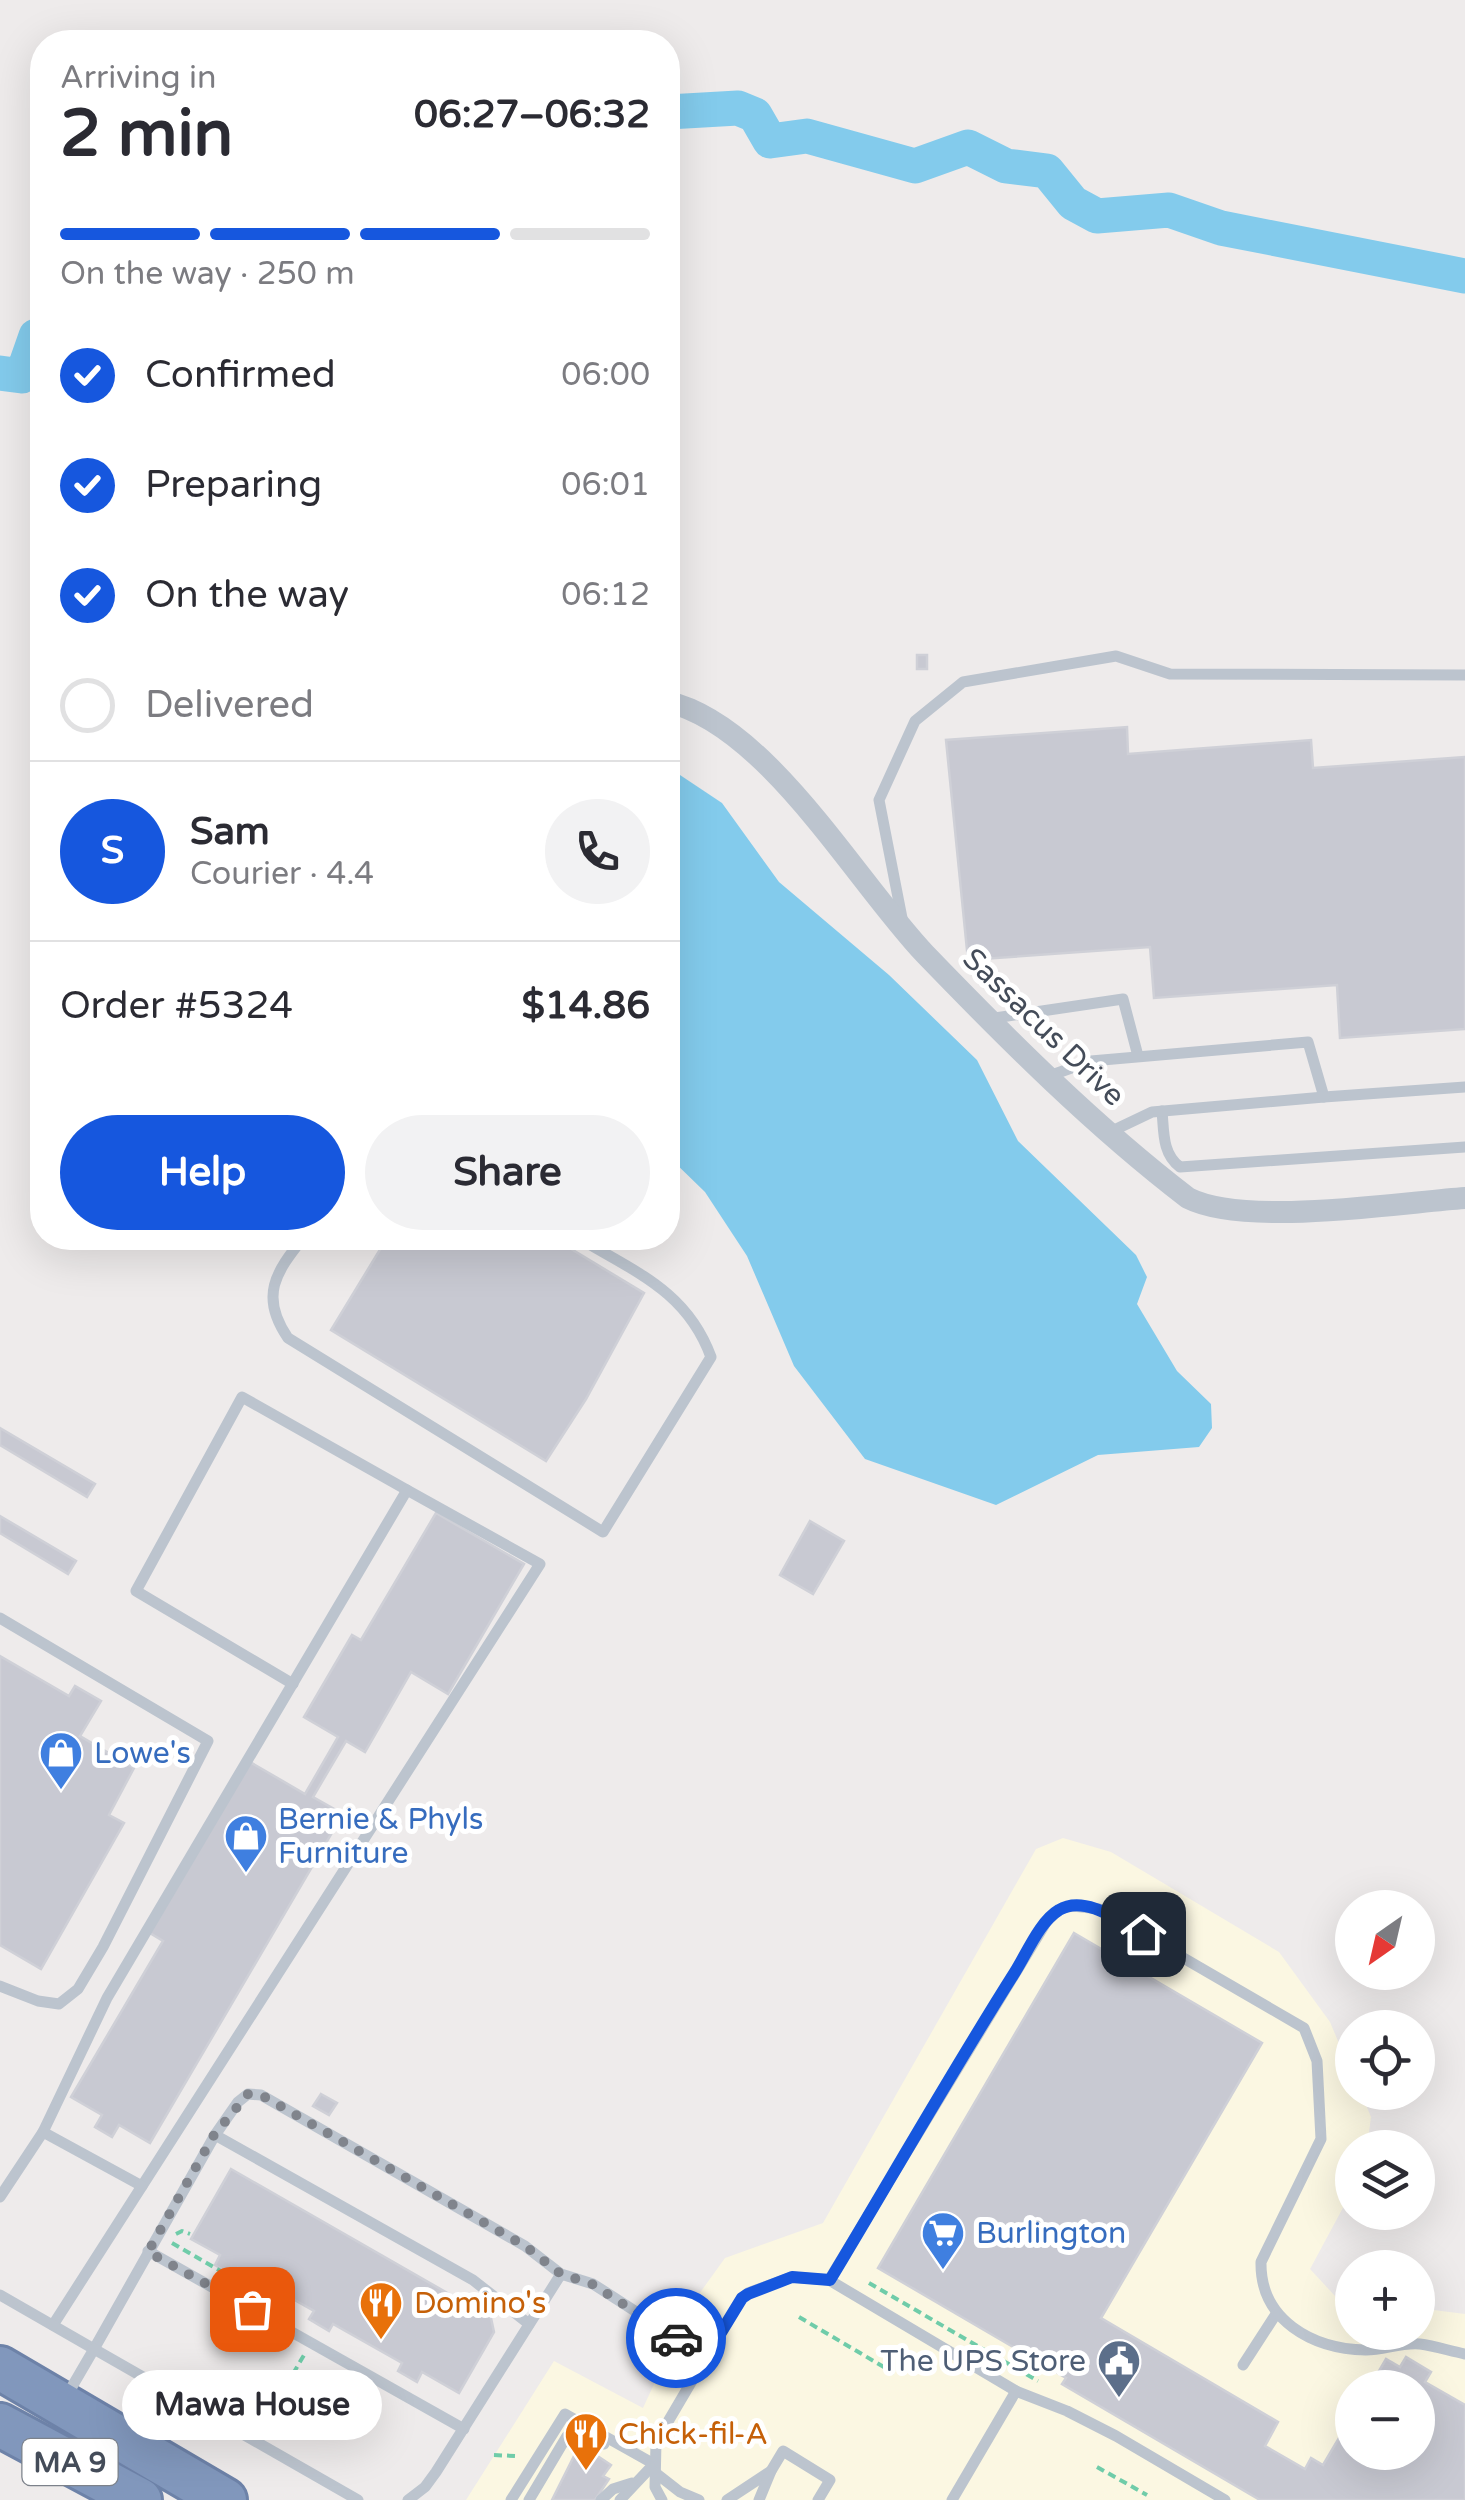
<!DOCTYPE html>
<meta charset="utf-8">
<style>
body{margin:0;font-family:"Varela Round",sans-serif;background:#f2f2f3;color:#2b2b33;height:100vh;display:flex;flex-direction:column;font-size:38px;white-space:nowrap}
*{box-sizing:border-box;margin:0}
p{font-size:32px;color:#7c7c81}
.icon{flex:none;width:55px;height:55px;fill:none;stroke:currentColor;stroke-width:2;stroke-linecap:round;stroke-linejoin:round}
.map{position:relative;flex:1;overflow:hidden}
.details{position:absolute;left:30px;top:30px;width:650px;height:1220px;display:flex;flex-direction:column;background:#fff;border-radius:40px;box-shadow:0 10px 40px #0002}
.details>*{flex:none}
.needle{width:65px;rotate:214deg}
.controls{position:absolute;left:1335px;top:1890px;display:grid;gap:20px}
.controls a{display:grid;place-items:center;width:100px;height:100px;border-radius:50%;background:#fff;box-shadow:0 10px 40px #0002;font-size:50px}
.pin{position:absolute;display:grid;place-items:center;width:85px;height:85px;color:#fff;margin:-42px;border-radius:20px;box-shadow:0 5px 15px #0006}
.courier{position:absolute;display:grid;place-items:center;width:100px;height:100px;margin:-50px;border:8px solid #1657de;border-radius:50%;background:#fff;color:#222;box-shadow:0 2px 12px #0007}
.bubble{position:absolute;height:70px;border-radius:35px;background:#fff;box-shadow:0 10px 40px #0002;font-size:32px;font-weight:700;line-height:70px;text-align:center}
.summary em{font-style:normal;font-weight:700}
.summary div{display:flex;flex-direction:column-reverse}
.summary{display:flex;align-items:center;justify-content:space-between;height:170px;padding:0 30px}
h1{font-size:65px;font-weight:700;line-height:75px}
.bar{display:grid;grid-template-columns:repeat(4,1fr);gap:15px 10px;align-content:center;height:120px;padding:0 30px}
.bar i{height:12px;border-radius:8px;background:#e1e1e2}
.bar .selected{background:#1657de}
.bar p{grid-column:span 4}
.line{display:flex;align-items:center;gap:25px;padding:0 30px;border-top:2px solid #e1e1e2}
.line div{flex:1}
.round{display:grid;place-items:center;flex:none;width:105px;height:105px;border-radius:52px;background:#f2f2f3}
ol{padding:0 30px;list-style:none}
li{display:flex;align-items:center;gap:30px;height:110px}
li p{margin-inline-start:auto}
li .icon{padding:10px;border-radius:50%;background:#1657de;color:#fff;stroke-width:4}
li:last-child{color:#7c7c81}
li i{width:55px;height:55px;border:5px solid #e1e1e2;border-radius:50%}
.primary-button{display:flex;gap:20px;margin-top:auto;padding:20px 30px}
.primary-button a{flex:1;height:115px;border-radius:60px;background:#1657de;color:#fff;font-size:40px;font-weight:700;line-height:115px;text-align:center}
.primary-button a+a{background:#f2f2f3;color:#2b2b33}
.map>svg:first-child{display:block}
.commercial{fill:#fbf7e2;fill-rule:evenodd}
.water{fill:#83cbec}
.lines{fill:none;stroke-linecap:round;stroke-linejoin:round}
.river{stroke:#83cbec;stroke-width:35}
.building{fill:#c8c9d2;stroke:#cfd0d7;stroke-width:2.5}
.highway-casing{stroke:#6d82a8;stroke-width:48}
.path{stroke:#6fcca9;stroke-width:4;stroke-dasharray:8 5;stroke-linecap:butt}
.lane{stroke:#bcc4ce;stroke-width:11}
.street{stroke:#bcc4ce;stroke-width:22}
.highway{stroke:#8197bc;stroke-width:42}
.done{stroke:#80848c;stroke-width:10;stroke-dasharray:0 18}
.route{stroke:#1657de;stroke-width:12}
.labels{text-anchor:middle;stroke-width:10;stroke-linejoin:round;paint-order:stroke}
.shield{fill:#fff;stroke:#7c828b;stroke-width:2.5}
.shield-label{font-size:28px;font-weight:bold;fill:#444c59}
.street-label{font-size:30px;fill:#444c59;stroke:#fff}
.shop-label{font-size:30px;fill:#366cbe;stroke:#fff;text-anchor:start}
.food-label{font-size:30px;fill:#c56008;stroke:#fff;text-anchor:start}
.service-label{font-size:30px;fill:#4e5e75;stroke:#fff;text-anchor:end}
</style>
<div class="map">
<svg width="1465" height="2500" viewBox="0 0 1465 2500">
<rect width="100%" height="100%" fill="#eeebeb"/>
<!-- commercial -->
<path class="commercial" d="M1063 1838 1111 1852 1279 1952 1330 2022 1352 2074V2092L1361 2093 1371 2117 1367 2147 1352 2148V2191L1310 2269 1348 2310 1352 2309V2332H1418V2308L1465 2314V2500H466L554 2361 643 2408 689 2308 725 2258 823 2223 1036 1849ZM1352 2388H1418V2452H1352Z"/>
<!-- water -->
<polygon class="water" points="668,767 722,803 779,882 889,975 977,1060 1018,1141 1136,1255 1147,1277 1137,1304 1177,1371 1211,1404 1212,1428 1199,1447 1098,1455 996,1505 865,1459 794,1366 747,1256 705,1192 669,1157"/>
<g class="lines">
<!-- river -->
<g class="river">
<polyline points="668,112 738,108 755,115 770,141 807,136 915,166 968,147 1006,166 1047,171 1073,203 1097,216 1169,210 1221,228 1465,276"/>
<polyline points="0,373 22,376 36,336 42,334"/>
</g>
</g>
<!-- building -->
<g class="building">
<rect x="917" y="655" width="10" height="14"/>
<polygon points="1127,727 1128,754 1311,740 1313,768 1465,757 1465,1029 1340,1038 1337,985 1154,998 1150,947 968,960 946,740"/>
<polygon points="387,1238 553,1238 644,1293 586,1399 546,1461 331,1330"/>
<polygon points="0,1428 95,1484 87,1497 0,1445"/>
<polygon points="436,1513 524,1564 448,1694 411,1672 365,1752 346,1741 313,1797 343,1814 150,2143 119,2125 112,2137 95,2127 102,2115 71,2097 163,1941 150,1933 250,1762 305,1794 338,1737 304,1717 352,1635 361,1640"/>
<polygon points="0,1516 76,1561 68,1574 0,1533"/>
<polygon points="810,1521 844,1541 813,1594 780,1575"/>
<polygon points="0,1656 69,1696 75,1686 101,1701 80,1736 134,1768 109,1815 124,1823 41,1969 0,1945"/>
<polygon points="1074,1933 1262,2043 1101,2318 1278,2422 1265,2446 1305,2469 1311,2458 1323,2465 1352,2416 1352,2452 1418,2452 1418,2388 1369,2388 1386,2359 1400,2367 1406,2357 1431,2372 1425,2382 1465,2405 1465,2500 1260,2500 1062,2384 1066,2378 878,2268"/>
<polygon points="321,2094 337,2103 329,2115 313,2106"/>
<polygon points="231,2169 491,2318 494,2332 459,2393 422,2372 417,2382 398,2371 402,2363 333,2324 329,2331 309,2319 314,2311 238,2268 234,2276 215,2265 220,2255 191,2239"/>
<polygon points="584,2447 611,2465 603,2476 609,2479 595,2500 552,2500 575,2454 579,2458"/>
</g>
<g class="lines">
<!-- highway casing -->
<g class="highway-casing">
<g id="highway">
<polyline points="0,2368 225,2500"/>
<polyline points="0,2425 140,2500"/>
</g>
</g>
<!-- path -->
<g class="path">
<polyline points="176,2234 182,2231 190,2234"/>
<polyline points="172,2243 290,2311"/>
<polyline points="869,2283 1038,2381"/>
<polyline points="799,2317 894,2373"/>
<polyline points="280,2396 304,2355"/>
<polyline points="494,2455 515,2456"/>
<polyline points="1097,2467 1147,2495"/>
</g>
<!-- lane -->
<g class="lane">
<polyline points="902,918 879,800 915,721 963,682 1116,656 1170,674 1465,675"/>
<polyline points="988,1019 1123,999 1138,1056"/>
<polyline points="1049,1076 1091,1061 1308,1042 1324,1097 1465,1087"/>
<path d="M1162 1111C1164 1131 1162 1154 1180 1167L1465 1147"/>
<polyline points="1110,1132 1152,1112 1324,1097"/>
<path d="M303 1238C276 1272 259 1296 288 1338L603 1532 711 1357C687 1291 635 1272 579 1238"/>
<polyline points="0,1618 208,1741 103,1947 78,1989 59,2004 38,2001 0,1986"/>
<polyline points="293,1684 136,1591 242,1397 407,1490"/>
<polyline points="43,2132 107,1998 407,1490 540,1564 142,2186"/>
<polyline points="215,2135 473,2280 529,2324"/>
<polyline points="0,2197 43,2132 142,2186 53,2325"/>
<polyline points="148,2251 464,2429"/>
<polyline points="829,2280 1016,2391 1067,2411 1116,2436 1225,2500"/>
<polyline points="0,2295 94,2349 215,2135 238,2102 248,2094 261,2095 525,2246 561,2274"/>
<polyline points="1243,2365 1276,2314"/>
<polyline points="66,2397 94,2349 358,2500"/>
<polyline points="657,2474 680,2492 699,2500"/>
<path d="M408 2500 425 2487 436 2472 561 2274 593 2284 706 2357 742 2298 748 2293 792 2277 829 2280 1047 1921 1060 1909 1073 1906 1099 1909 1304 2028 1317 2061 1321 2139 1261 2262C1260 2320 1312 2349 1366 2350 1384 2350 1402 2342 1420 2344 1435 2346 1450 2351 1465 2354"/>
<polyline points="511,2500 565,2414 654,2464 620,2500"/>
<polyline points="529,2500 567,2436 579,2431 604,2444"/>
<polyline points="601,2500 613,2489 632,2483"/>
<polyline points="662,2500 655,2487 656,2442 706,2357"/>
<polyline points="727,2500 771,2471"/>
<polyline points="759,2500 771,2471 783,2451 830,2480 818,2500"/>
<polyline points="952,2500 1016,2391"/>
</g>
<!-- street -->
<path class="street" d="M668 702C767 725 855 880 925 954 1008 1040 1094 1126 1188 1198 1245 1227 1397 1203 1465 1198"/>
<!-- highway -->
<use href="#highway" class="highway"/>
</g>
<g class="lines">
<!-- done -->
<polyline class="done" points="252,2309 148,2252 214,2135 248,2094 261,2095 525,2246 561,2274 592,2284 676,2338"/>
<!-- route -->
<path class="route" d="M676 2338 706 2357 742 2298 748 2294 792 2277 830 2280C892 2177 951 2073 1015 1972 1027 1953 1040 1921 1059 1910 1085 1894 1121 1922 1143 1934"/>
</g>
<!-- icons -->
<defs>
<g id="shop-pin" transform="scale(2.25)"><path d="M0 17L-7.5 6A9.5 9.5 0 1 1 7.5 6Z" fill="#3f7fe0" stroke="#fff"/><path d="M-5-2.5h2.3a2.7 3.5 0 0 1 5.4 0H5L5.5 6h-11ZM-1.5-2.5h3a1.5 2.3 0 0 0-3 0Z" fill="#fff"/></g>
<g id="supermarket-pin" transform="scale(2.25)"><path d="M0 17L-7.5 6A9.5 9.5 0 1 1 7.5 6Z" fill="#3f7fe0" stroke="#fff"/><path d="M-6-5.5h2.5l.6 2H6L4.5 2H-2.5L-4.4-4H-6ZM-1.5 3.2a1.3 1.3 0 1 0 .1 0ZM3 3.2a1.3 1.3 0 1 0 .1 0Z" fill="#fff"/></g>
<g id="restaurant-pin" transform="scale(2.25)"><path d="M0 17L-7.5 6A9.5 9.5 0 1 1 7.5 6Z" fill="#e8710a" stroke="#fff"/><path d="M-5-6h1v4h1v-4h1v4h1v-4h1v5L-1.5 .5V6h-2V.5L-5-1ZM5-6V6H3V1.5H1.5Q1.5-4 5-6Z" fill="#fff"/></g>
<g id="civic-pin" transform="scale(2.25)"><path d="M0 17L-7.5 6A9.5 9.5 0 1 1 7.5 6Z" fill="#5c6f8a" stroke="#fff"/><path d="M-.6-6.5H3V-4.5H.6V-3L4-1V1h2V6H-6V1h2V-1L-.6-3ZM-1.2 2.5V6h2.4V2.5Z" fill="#fff"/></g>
</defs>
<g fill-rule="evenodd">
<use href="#shop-pin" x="61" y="1753"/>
<use href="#shop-pin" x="246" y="1836"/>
<use href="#supermarket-pin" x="943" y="2233"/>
<use href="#restaurant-pin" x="381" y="2303"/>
<use href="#civic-pin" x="1119" y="2361"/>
<use href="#restaurant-pin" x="586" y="2434"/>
</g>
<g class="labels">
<!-- shield labels -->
<rect class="shield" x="22.5" y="2439" width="95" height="46" rx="8"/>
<g class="shield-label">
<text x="70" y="2472">MA 9</text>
</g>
<!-- street labels -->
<g class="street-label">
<text transform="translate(1044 1027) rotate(44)" y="10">Sassacus Drive</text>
</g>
<!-- shop labels -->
<g class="shop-label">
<text x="94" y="1763">Lowe's</text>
<text x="278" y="1829">Bernie &amp; Phyls<tspan x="278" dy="34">Furniture</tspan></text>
<text x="976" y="2243">Burlington</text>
</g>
<!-- food labels -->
<g class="food-label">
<text x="414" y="2313">Domino's</text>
<text x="618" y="2444">Chick-fil-A</text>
</g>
<!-- service labels -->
<g class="service-label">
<text x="1086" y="2371">The UPS Store</text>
</g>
</g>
</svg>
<div class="controls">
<a><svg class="needle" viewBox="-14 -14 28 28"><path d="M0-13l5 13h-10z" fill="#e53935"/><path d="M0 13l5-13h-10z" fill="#7c7c81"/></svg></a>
<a><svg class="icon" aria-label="locate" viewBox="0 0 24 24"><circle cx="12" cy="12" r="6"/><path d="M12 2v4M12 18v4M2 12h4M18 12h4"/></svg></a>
<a><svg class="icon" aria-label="layers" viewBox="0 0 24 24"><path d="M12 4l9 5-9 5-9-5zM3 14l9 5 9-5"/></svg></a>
<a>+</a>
<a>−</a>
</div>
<div class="pin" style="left:252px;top:2309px;background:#ea580c"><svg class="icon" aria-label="bag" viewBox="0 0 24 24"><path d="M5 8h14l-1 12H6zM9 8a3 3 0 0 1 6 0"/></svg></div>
<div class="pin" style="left:1143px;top:1934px;background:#1f2937"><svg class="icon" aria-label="home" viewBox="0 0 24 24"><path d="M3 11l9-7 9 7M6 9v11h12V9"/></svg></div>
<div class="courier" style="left:676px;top:2338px"><svg class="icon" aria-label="car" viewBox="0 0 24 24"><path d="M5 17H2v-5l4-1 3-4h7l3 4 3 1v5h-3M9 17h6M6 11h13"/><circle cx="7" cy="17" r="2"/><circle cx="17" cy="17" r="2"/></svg></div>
<div class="bubble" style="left:122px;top:2370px;width:260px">Mawa House</div>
<section class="details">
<div class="summary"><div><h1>2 min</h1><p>Arriving in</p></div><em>06:27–06:32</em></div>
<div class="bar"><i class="selected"></i><i class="selected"></i><i class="selected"></i><i></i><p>On the way · 250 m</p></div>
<ol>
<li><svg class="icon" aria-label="check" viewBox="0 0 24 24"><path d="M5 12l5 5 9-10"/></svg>Confirmed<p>06:00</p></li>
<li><svg class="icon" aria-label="check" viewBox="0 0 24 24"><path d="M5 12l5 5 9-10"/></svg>Preparing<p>06:01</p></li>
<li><svg class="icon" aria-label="check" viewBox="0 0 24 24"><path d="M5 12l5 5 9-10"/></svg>On the way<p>06:12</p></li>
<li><i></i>Delivered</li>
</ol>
<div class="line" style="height:180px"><b class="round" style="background:#1657de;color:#fff">S</b><div><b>Sam</b><p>Courier · 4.4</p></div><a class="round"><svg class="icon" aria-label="phone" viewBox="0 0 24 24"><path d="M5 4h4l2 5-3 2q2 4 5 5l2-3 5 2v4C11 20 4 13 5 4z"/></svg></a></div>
<div class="line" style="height:130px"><div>Order #5324</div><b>$14.86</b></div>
<div class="primary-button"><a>Help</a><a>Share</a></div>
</section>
</div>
